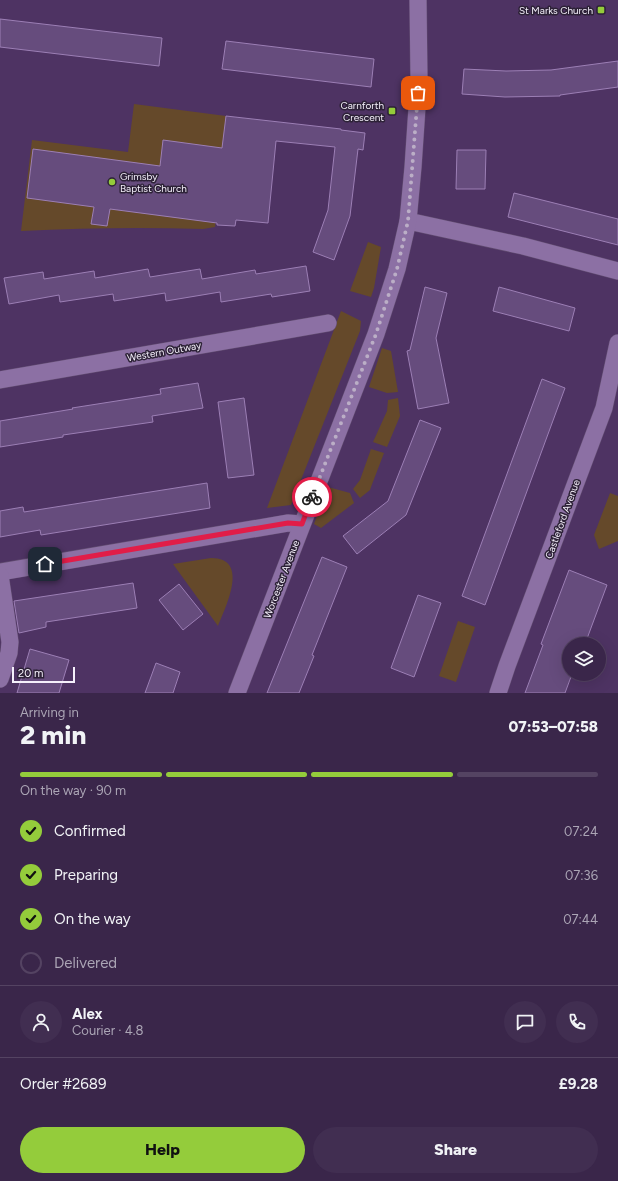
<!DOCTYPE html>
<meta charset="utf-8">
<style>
body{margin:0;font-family:Figtree,sans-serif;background:#412e51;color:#f1f3f6;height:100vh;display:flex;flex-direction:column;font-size:15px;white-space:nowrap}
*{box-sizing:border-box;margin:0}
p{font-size:13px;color:#aba5b5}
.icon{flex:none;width:22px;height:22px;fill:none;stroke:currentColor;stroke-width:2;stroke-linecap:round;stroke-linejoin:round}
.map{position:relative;height:693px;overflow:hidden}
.drawer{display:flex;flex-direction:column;background:#3a264a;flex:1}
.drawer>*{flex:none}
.tools{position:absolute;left:562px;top:637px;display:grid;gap:8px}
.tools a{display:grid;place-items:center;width:44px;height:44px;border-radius:50%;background:#3a264a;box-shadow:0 4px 16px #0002,0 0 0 1px #544362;font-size:20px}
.scale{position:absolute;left:12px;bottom:10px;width:63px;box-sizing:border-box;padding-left:4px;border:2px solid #f5f0fb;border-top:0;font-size:11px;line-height:14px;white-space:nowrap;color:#f5f0fb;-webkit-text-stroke:3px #2d2237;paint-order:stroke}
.pin{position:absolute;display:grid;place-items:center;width:34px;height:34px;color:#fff;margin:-17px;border-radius:8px;box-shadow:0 2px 6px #0006}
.courier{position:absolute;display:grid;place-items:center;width:40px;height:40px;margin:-20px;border:3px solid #e11d48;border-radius:50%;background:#fff;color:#222;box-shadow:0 1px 5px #0007}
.headline em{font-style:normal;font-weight:800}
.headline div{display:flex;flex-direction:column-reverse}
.headline{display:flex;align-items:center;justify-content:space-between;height:68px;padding:0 20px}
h1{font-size:26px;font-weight:800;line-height:30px}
.bar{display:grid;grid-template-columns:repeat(4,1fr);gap:6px 4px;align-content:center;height:48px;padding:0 20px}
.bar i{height:5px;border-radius:3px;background:#544362}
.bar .selected{background:#94cc3b}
.bar p{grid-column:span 4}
.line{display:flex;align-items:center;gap:10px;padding:0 20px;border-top:1px solid #544362}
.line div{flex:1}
.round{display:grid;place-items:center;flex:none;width:42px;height:42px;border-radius:21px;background:#412e51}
ol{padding:0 20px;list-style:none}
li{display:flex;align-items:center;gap:12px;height:44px}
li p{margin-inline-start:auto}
li .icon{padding:4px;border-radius:50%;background:#94cc3b;color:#111;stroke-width:4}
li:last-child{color:#aba5b5}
li i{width:22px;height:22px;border:2px solid #544362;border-radius:50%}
.button{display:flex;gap:8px;margin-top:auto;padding:8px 20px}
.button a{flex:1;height:46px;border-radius:24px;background:#94cc3b;color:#111;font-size:16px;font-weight:800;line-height:46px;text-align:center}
.button a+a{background:#412e51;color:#f1f3f6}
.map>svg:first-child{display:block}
.green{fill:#65492a}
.building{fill:#664c7d;stroke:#9c7fb5}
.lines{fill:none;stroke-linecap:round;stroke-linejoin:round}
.minor-casing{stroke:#624d71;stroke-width:18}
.minor{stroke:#8c70a4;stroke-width:17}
.done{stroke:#bbaec6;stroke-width:4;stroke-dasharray:0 7.2}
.route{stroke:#e11d48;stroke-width:5}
.poi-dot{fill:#94cc3b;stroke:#2d2237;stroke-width:1.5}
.labels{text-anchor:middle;stroke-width:3;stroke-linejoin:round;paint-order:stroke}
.poi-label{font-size:10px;fill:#f5f0fb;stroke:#2d2237;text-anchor:end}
.street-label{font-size:10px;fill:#f5f0fb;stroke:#2d2237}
</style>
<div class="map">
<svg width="618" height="693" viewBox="0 0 618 693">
<rect width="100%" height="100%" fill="#4e3363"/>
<!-- green -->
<g class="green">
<path d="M134 104 226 116 215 227 203 229C142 227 82 228 21 231L32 140 128 152Z"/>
<polygon points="368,242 381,247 374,288 371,297 350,291"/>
<polygon points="341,311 361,321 360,331 291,505 267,508"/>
<polygon points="382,348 391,351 398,392 387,393 369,387"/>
<polygon points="398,398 400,416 387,447 373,442 387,411 388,400"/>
<polygon points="371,449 384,453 371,487 370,490 360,498 353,489 360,480"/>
<polygon points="328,487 350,493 354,503 321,528 314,524"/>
<polygon points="610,493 618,496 618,541 599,549 594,535"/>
<path d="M211 558C250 558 226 606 218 626L173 564Z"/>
<polygon points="458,621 475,627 456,682 439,676"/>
</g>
<!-- building -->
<g class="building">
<polygon points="0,19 162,38 159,66 0,47"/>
<polygon points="226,41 374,59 371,87 222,69"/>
<polygon points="618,61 618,87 560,95 560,96 505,97 462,94 464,69 506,71 551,70"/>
<polygon points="226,116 341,129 341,130 365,133 363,150 358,149 350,216 334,260 313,252 328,210 335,147 276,141 268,223 236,220 235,226 217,225 217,223 110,209 107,226 91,224 94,207 27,198 33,149 160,166 163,140 222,148"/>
<polygon points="457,150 486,150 485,189 456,189"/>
<polygon points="514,193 618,219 618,245 508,217"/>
<polygon points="306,266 310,291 272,297 271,294 221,302 220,292 166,301 165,293 114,301 113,294 60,302 59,295 9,304 4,278 43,272 44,279 94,271 95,278 148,269 150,277 200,269 202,279 255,270 256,274"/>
<polygon points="425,287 447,293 436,338 449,403 418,409 407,351 410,350"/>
<polygon points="499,287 575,308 569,331 493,311"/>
<polygon points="542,379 565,388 485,605 462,596"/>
<polygon points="198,383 203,408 152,416 153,422 63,435 63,437 0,447 0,421 73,409 72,408 161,394 160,389"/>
<polygon points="244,398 254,475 228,478 218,402"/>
<polygon points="420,420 441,428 406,515 357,554 343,536 388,501"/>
<polygon points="207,483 210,508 41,535 40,530 0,537 0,511 23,507 24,512"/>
<polygon points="322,557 347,567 312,655 314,656 299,693 267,693"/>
<polygon points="569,570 607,585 585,644 569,644 569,674 572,674 565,693 525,693 543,645 541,644"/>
<polygon points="133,583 137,608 46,622 46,627 19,633 14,601"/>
<polygon points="179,584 203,614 183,630 159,600"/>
<polygon points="418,595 441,603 414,677 391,668"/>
<polygon points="30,649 69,660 59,693 17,693"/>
<polygon points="156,663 180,672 173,693 145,693"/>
</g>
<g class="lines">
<!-- minor casing -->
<g class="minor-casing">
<g id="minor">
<polyline points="408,221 523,246 618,271"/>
<polyline points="0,380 328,323"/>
<polyline points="0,572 288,523 302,524"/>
<polyline points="0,575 10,642 9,653 0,679"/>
<polyline points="237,693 376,334 397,269 408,221 413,167 419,78 418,0"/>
<polyline points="498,693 507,666 604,408 618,343"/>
</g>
</g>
<!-- minor -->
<use href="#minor" class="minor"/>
</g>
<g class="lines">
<!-- done -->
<polyline class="done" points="312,497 376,334 397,269 408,221 418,93"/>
<!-- route -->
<polyline class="route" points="45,564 288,523 302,524 312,497"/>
</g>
<!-- markers -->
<g class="poi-dot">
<rect x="597" y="6" width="8" height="8" rx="2"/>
<rect x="388" y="107" width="8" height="8" rx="2"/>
<circle cx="112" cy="182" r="4"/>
</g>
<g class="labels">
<!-- poi labels -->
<g class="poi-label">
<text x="593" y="14">St Marks Church</text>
<text x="384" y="109">Carnforth<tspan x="384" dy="12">Crescent</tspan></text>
<text x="120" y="180" text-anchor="start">Grimsby<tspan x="120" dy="12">Baptist Church</tspan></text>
</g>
<!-- street labels -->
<g class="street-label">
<text transform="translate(164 351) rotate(-10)" y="4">Western Outway</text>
<text transform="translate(562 519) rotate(-70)" y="4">Castleford Avenue</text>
<text transform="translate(281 579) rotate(-69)" y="4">Worcester Avenue</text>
</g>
</g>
</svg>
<div class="tools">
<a><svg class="icon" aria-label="layers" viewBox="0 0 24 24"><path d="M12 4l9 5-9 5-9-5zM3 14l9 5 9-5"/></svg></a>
</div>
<div class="scale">20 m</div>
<div class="pin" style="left:418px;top:93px;background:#ea580c"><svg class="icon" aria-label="bag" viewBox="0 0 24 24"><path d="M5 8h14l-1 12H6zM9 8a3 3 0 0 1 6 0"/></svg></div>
<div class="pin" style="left:45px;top:564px;background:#1f2937"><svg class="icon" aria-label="home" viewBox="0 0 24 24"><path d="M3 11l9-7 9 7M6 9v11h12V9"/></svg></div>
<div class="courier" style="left:312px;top:497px"><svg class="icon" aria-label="bike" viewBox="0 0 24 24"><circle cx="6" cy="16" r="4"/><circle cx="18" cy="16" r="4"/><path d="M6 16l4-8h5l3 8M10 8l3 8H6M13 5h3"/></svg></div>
</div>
<section class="drawer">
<div class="headline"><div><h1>2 min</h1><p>Arriving in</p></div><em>07:53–07:58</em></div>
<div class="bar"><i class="selected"></i><i class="selected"></i><i class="selected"></i><i></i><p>On the way · 90 m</p></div>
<ol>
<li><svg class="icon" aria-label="check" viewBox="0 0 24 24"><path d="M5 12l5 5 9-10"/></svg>Confirmed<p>07:24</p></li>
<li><svg class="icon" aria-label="check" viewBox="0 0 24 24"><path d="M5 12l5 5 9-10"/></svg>Preparing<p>07:36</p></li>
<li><svg class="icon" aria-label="check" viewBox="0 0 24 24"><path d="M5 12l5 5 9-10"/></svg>On the way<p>07:44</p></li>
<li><i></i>Delivered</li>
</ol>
<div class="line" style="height:72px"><a class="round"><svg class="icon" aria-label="person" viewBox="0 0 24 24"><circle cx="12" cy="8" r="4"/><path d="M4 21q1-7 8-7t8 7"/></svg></a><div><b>Alex</b><p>Courier · 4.8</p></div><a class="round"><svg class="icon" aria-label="chat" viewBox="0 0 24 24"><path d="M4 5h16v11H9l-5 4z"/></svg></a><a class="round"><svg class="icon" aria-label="phone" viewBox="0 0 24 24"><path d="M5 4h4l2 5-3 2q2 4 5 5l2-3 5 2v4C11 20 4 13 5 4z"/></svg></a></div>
<div class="line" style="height:52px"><div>Order #2689</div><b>£9.28</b></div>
<div class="button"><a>Help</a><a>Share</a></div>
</section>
